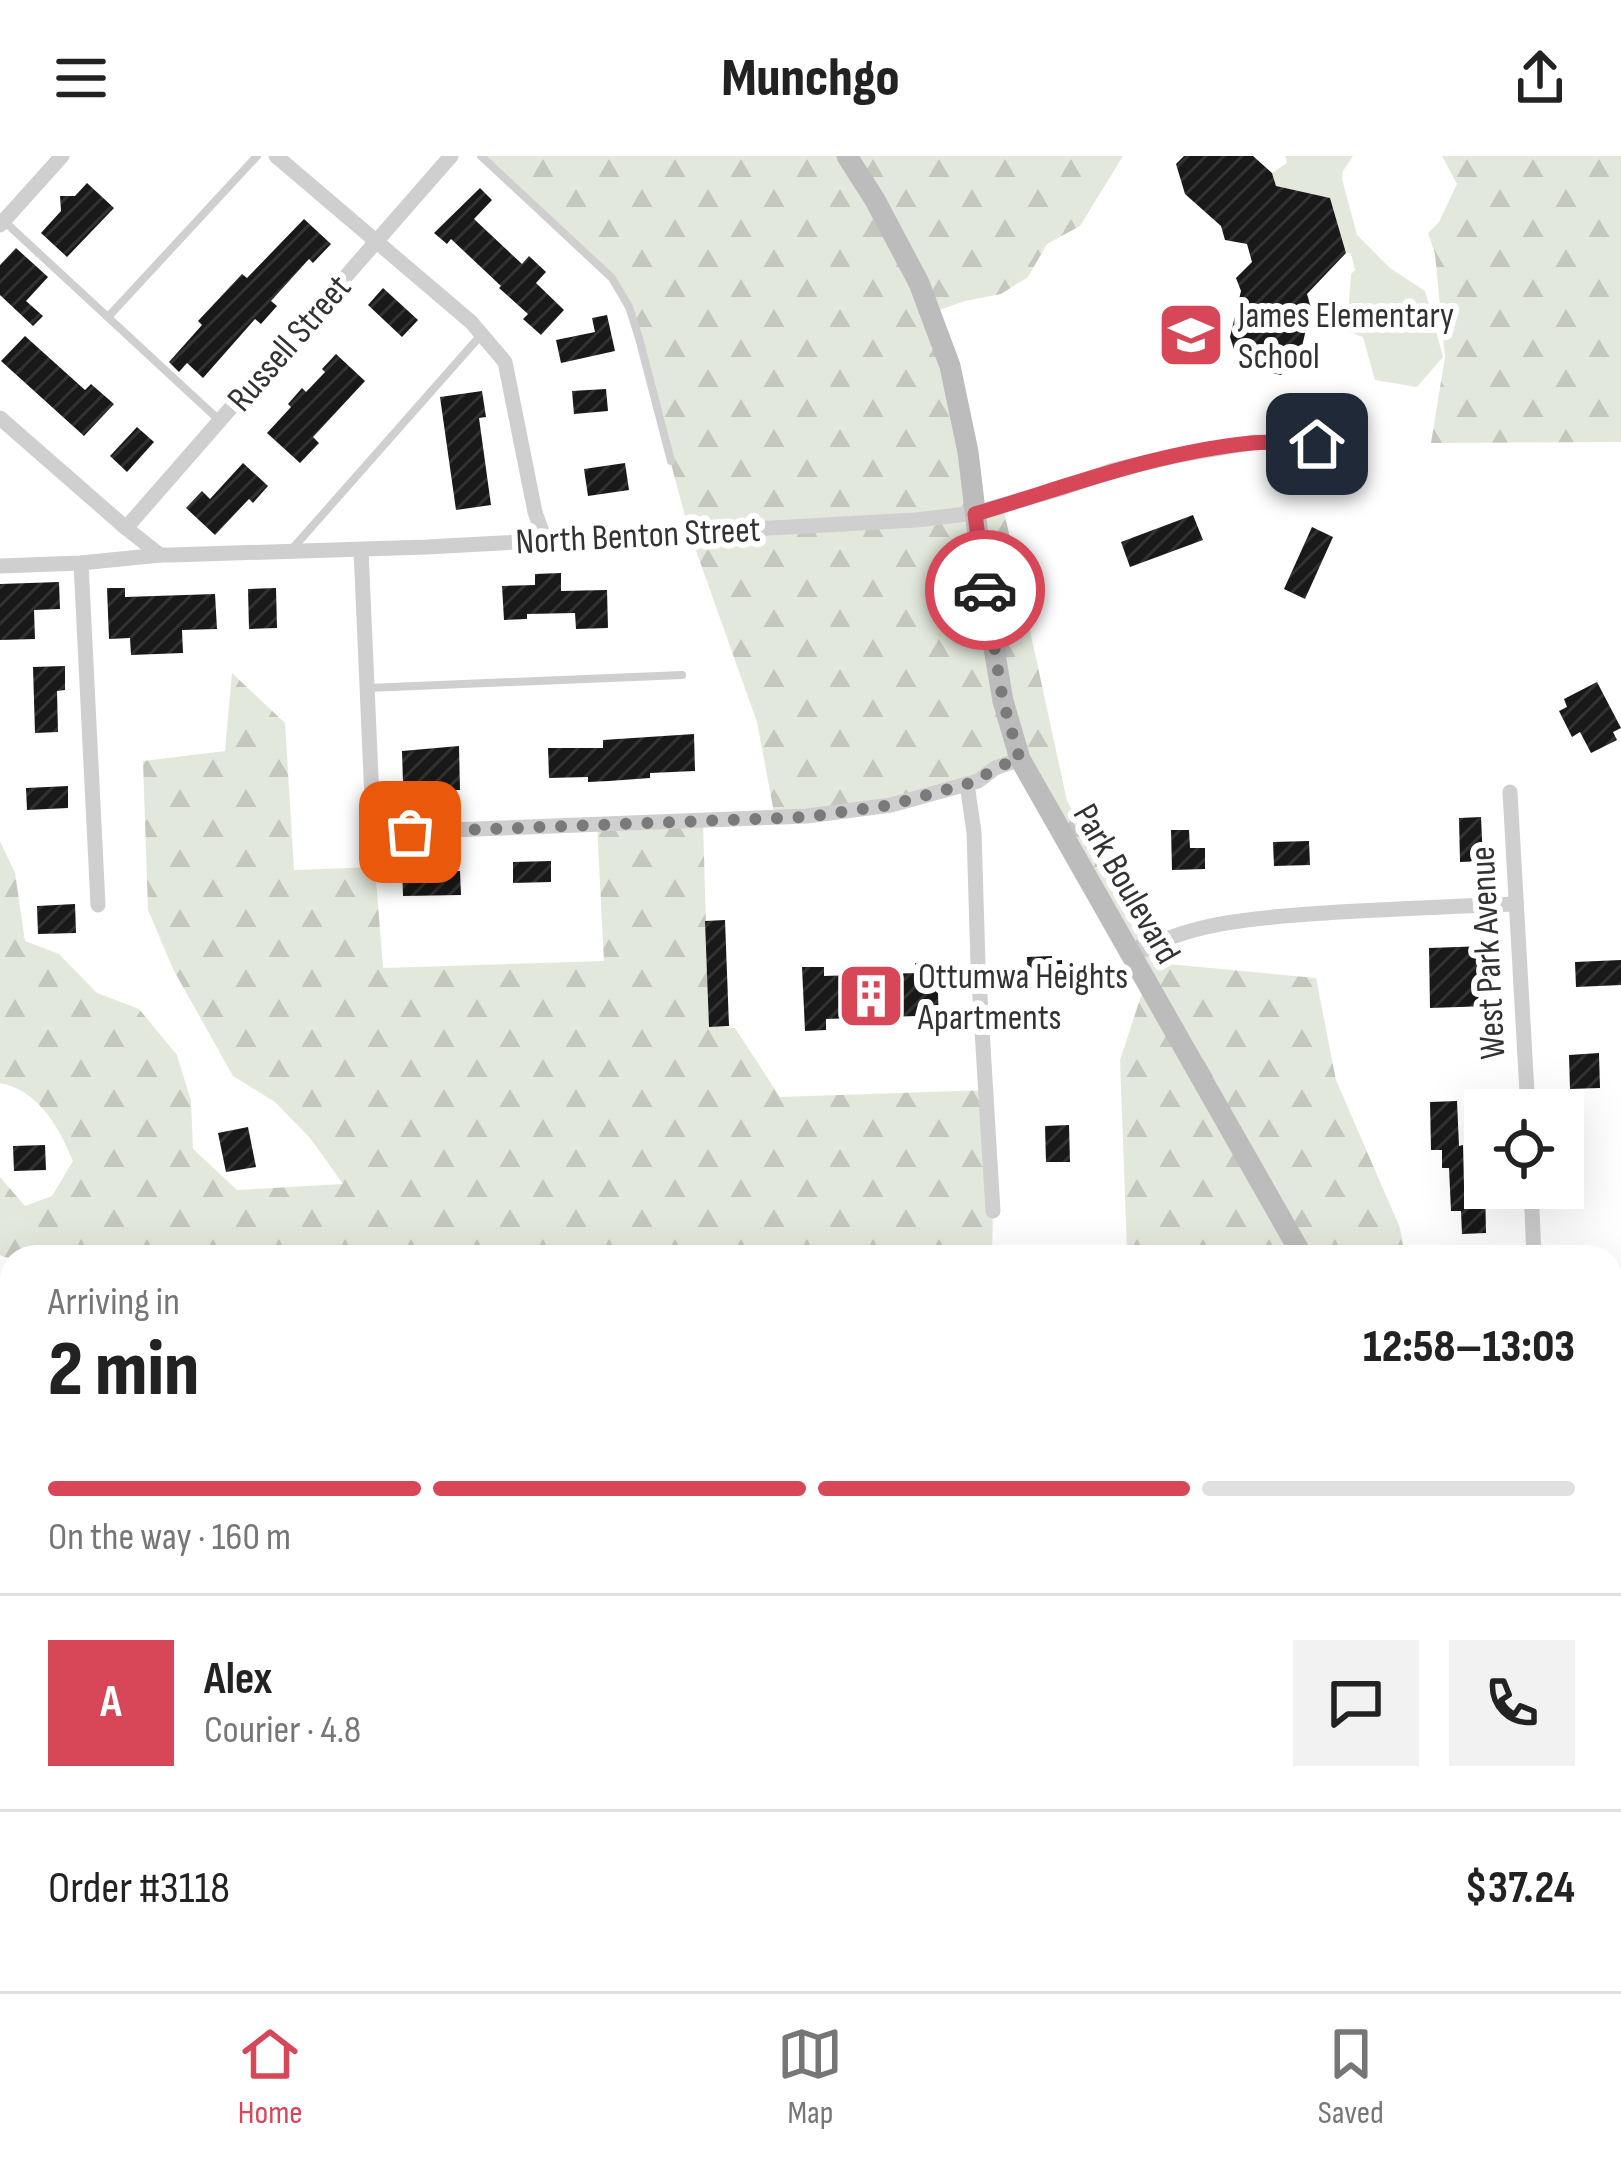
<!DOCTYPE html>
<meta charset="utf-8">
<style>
body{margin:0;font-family:"Sofia Sans Condensed",sans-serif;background:#f2f2f2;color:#222;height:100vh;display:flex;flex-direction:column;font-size:45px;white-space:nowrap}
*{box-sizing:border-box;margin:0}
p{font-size:39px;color:#767676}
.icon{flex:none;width:66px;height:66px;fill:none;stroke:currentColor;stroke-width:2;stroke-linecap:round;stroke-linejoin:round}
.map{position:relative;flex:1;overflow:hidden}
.panel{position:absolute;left:0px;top:1089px;width:1623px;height:747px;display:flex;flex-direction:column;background:#fff;border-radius:36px 36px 0 0;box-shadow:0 12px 48px #0002}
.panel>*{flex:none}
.buttons{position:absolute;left:1464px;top:933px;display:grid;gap:24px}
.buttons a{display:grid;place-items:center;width:120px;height:120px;border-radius:0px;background:#fff;box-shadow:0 12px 48px #0002;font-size:60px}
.pin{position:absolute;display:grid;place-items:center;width:102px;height:102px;color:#fff;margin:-51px;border-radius:24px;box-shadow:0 6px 18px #0006}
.courier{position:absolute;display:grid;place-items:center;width:120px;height:120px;margin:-60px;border:9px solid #d74758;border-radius:50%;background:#fff;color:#222;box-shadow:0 3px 15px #0007}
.overview em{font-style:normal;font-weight:800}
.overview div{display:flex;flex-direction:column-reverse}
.overview{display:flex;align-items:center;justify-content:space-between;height:204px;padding:0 48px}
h1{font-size:78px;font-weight:800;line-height:90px}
.bar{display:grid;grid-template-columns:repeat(4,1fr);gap:18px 12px;align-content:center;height:144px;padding:0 48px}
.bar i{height:15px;border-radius:9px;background:#e0e0e0}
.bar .current{background:#d74758}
.bar p{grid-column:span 4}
.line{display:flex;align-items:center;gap:30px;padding:0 48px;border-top:3px solid #e0e0e0}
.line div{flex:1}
.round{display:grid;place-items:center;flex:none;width:126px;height:126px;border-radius:0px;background:#f2f2f2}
header{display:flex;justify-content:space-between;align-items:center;height:156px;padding:0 48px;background:#fff;font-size:54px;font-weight:800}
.menu{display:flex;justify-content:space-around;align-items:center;height:168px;border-top:3px solid #e0e0e0;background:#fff;font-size:33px;color:#767676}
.menu a{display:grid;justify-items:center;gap:6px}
.menu .current{color:#d74758}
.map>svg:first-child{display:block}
.forest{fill:url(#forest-firs)}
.green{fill:#e3e8dc}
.building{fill:url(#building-hatch)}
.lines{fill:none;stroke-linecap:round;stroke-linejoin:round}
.lane{stroke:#cfcfcf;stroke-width:8}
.street{stroke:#cfcfcf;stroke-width:15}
.secondary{stroke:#bcbcbc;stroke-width:21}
.highway{stroke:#999;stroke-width:27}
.done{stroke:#7a7a7a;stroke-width:12;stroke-dasharray:0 21.6}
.route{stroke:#d74758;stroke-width:15}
.labels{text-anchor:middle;stroke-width:12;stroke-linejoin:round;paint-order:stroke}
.poi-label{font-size:36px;fill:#323232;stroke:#fff;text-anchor:start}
.street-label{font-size:36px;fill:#323232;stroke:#fff}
</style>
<header><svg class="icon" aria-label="menu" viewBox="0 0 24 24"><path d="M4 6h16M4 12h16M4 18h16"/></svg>Munchgo<svg class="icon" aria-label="share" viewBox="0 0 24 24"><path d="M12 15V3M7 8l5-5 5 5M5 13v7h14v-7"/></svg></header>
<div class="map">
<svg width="1621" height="1835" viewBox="0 0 1621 1835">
<defs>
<pattern id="forest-firs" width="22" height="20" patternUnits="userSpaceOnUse" patternTransform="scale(3)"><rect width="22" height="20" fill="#e3e8dc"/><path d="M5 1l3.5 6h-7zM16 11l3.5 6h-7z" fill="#c3c7bd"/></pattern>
<pattern id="building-hatch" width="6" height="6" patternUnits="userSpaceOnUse" patternTransform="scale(3)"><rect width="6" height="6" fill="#191919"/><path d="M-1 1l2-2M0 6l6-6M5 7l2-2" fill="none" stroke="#323232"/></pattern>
</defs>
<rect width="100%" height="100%" fill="#fff"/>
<!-- forest -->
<g class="forest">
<polygon points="481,0 1123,0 1080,70 1047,88 1028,121 1001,138 965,145 930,157 975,356 1003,350 1067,645 1158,807 1316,822 1336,924 1400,1072 1405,1101 999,1101 1127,1094 1120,904 1146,825 1020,604 891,649 775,662 757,566 689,375 629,151 612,122"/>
<polygon points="1442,0 1621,0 1621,286 1431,287 1445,201 1435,98 1428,77 1439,66 1457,28"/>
<path d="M232 517 285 567 294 714 375 711 383 812 604 805 597 669 703 666 709 870 735 872 780 941 986 934 993 1055 992 1101H12V1104L0 1099V1021L25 1050 52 1040 73 1005C59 972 40 935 0 927V685L15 717 25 785 59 798 97 837 139 853 177 899 191 945 193 993 237 1034 343 1028 310 982 275 946 233 920 173 813 148 754 143 605 225 595Z"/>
<polygon points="1621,1525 1621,1755 1611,1756 1611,1529"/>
</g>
<!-- green -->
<polygon class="green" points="1285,0 1353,0 1343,15 1342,23 1357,79 1390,112 1425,135 1443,201 1417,231 1375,224 1363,181 1347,175 1351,118 1355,114 1351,98 1346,96 1330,42 1276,30 1272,17 1287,7"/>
<!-- building -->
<g class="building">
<polygon points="1184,0 1253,0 1272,17 1276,30 1330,42 1346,97 1307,138 1311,152 1300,199 1281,219 1239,209 1230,181 1241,135 1236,122 1252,106 1247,88 1225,84 1221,70 1185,38 1176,8"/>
<polygon points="87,27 114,52 67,101 41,77 61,55 60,40 75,40"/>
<polygon points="480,32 492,44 474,63 522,108 529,100 546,116 536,127 564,154 541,179 523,163 528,158 499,132 501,130 451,83 447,88 434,77"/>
<polygon points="304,63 331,88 313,107 309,103 271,145 277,150 261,168 255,163 203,222 187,207 179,216 169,206 202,169 198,165 242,118 247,122"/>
<polygon points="16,92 48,121 26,145 43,160 33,170 0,139 0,109"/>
<polygon points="383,132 418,164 402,181 368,149"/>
<polygon points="607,159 615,195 561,207 556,184 595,176 592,162"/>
<polygon points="25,180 85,234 91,228 114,248 84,280 1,205"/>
<polygon points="336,198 365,225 313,281 319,287 300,307 267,277 291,251 288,248 302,232 306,236 325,216 322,213"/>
<polygon points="606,233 608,255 574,258 572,235"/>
<polygon points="482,235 486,261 479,262 491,349 456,354 440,241"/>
<polygon points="137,271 154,286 127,316 110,300"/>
<polygon points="243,307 268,330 253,347 249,343 215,379 186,352 202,335 210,343"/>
<polygon points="625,307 629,334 588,340 584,313"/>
<polygon points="1193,359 1203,384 1130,411 1121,386"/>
<polygon points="1312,371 1333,381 1305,443 1284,433"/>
<polygon points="561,417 561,435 607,434 608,472 576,473 575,457 527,458 527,463 504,464 502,430 535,429 535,418"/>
<polygon points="59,426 60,453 34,454 35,483 0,484 0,428"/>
<polygon points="107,432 125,432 125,441 215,438 217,473 182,474 183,497 131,499 130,482 109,483"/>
<polygon points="276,432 277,472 249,473 248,433"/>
<polygon points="65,510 65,534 57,535 58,576 35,577 33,511"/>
<polygon points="1597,526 1621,572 1613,576 1617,584 1591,597 1580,576 1572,581 1559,555 1567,551 1564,543"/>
<polygon points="694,578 695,615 650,617 650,622 609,625 588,626 588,621 549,622 548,592 603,592 603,584"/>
<polygon points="459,590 460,634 408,636 408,627 403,627 402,595"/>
<polygon points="68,630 68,652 27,654 26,632"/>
<polygon points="1481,661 1483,705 1460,706 1459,662"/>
<polygon points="1171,674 1189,674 1190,692 1205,692 1205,713 1172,714"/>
<polygon points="1309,685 1310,709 1274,710 1273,686"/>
<polygon points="428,703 428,716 460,715 461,739 403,740 402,704"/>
<polygon points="551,705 551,726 513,727 513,706"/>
<polygon points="75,748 76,777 38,778 37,750"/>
<polygon points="725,764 729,870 709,871 705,765"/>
<polygon points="1486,790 1488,850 1430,852 1429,792"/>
<polygon points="1052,800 1052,805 1062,804 1063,831 1028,832 1027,801"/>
<polygon points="1621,804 1621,829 1576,831 1575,806"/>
<polygon points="937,806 939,870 918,870 917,860 826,863 826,874 805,875 802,811 824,811 824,820 916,817 915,807"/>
<polygon points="1599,897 1600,932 1570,933 1569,899"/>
<polygon points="1457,945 1459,990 1463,989 1464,1030 1485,1029 1486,1077 1462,1078 1461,1055 1451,1055 1449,1012 1442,1012 1442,994 1431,994 1430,946"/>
<polygon points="1069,969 1070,1006 1046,1006 1045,970"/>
<polygon points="248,971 256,1011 226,1016 218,977"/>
<polygon points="45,989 46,1014 14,1015 13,990"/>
</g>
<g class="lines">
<!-- lane -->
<g class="lane">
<polyline points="481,0 612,122 629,151 639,182 671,305"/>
<polyline points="5,66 219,264"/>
<polyline points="108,161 257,0"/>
<polyline points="293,392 481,179"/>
<polyline points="368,532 682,519"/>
<polyline points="1491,1834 1621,1828"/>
</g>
<!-- street -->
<g class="street">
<polyline points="276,0 471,166 505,206 535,356 545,384"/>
<polyline points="0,69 62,0"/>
<polyline points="0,262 126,372 160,399 171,399 427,391 916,364 975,357 1063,332 1113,314 1180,299 1255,286 1317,288"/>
<polyline points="126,372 451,0"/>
<polyline points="361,394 375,711"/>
<polyline points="81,407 98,749"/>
<polyline points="0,410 81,407 160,399"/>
<polyline points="967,628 974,676 978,808 993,1055"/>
<polyline points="1510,636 1528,954"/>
<polyline points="374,677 807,660 891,649 978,625 995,612 1020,603"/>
<path d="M1132 800C1192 763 1270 761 1339 756 1398 753 1457 750 1516 748"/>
<polyline points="1531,1032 1534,1101"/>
<polyline points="0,1659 12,1658"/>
</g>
<!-- secondary -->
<g class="secondary">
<polyline points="847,0 875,44 919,127 950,210 968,296 986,446 1003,545 1020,603 1303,1101"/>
<polyline points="0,1308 12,1319"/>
<polyline points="467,1824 473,1835"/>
<polyline points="1486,1824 1486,1835"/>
</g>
<!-- highway -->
<g class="highway">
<polyline points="1611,1502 1621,1499"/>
<polyline points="1611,1529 1621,1525"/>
<polyline points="0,1811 12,1811"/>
<polyline points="0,1835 229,1824"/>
</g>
</g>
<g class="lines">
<!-- done -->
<polyline class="done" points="410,676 807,661 891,649 967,628 978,625 995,611 1020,604 1003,545 985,434"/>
<!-- route -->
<path class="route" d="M985 434 975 358C1066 331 1157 296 1252 287 1273 285 1296 287 1317 288"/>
</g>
<!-- icons -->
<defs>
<g id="school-square" transform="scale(3.45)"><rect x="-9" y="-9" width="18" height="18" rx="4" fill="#d74758" stroke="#fff"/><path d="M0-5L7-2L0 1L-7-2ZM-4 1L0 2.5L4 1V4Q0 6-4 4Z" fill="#fff"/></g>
<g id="building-square" transform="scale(3.45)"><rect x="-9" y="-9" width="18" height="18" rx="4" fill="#d74758" stroke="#fff"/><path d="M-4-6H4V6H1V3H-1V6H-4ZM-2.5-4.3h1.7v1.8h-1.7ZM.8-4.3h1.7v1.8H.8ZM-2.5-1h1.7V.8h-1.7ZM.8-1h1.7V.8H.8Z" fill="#fff"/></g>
</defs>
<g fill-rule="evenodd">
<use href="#school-square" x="1191" y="179"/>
<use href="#building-square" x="871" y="840"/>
</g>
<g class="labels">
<!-- poi labels -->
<g class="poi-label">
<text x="1238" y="171">James Elementary<tspan x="1238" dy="41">School</tspan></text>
<text x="918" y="832">Ottumwa Heights<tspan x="918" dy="41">Apartments</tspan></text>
</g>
<!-- street labels -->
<g class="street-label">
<text transform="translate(288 186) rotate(-49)" y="13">Russell Street</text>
<text transform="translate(638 378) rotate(-3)" y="13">North Benton Street</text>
<text transform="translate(1128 727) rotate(60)" y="13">Park Boulevard</text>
<text transform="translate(1486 797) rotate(-93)" y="13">West Park Avenue</text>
</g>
</g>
</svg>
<div class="buttons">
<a><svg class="icon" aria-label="locate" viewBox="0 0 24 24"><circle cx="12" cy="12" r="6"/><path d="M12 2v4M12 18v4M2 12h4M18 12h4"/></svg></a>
</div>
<div class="pin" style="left:410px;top:676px;background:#ea580c"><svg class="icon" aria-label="bag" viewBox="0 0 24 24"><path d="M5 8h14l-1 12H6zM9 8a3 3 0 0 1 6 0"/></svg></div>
<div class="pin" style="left:1317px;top:288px;background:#1f2937"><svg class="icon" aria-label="home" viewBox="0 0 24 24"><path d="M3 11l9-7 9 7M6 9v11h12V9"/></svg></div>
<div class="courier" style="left:985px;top:434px"><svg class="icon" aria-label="car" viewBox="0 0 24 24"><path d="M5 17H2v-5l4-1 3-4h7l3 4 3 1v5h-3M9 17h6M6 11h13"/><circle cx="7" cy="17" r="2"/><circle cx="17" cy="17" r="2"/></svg></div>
<section class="panel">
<div class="overview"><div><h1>2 min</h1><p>Arriving in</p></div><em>12:58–13:03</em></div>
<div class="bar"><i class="current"></i><i class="current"></i><i class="current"></i><i></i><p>On the way · 160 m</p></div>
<div class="line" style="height:216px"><b class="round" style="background:#d74758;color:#fff">A</b><div><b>Alex</b><p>Courier · 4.8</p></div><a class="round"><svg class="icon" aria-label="chat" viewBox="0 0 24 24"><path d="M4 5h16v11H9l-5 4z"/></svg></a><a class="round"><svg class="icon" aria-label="phone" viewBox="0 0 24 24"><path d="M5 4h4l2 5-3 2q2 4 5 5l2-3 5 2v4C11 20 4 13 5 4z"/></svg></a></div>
<div class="line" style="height:156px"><div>Order #3118</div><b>$37.24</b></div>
</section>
</div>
<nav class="menu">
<a class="current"><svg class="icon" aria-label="home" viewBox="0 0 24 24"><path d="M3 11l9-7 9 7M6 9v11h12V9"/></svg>Home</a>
<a><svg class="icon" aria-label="map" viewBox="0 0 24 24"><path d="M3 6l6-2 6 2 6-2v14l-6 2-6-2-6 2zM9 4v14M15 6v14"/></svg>Map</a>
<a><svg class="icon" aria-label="saved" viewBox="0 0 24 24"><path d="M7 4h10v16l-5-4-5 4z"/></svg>Saved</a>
</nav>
